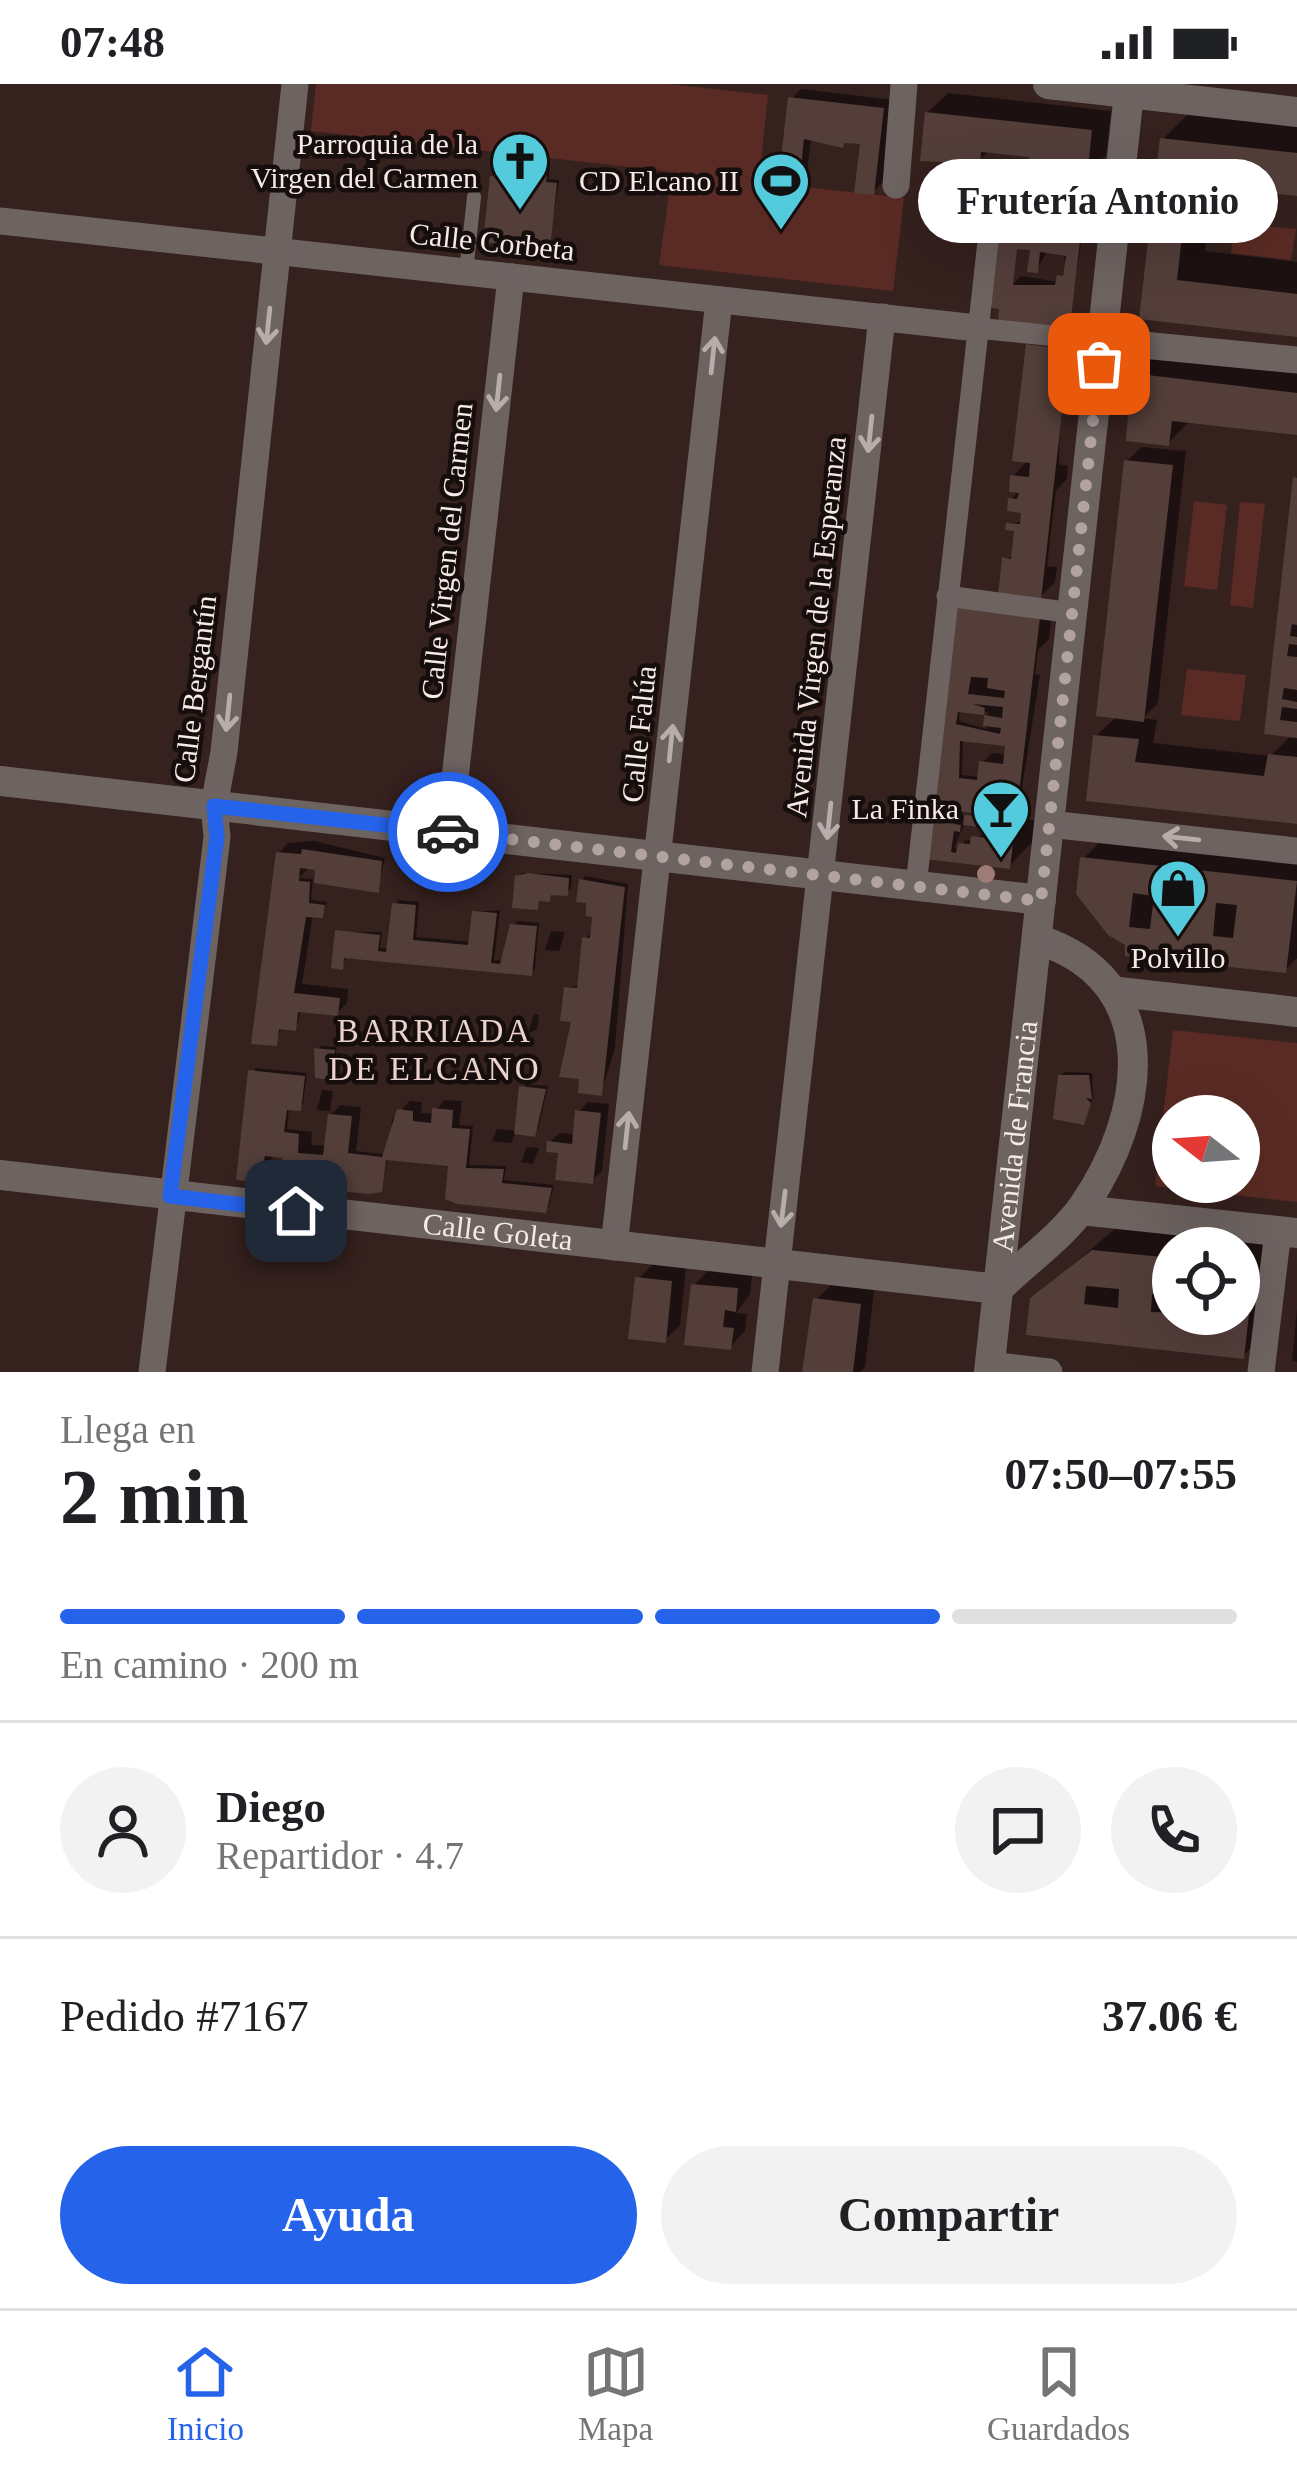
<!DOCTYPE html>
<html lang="es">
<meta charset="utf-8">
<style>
body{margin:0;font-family:Georgia,serif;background:#f2f2f2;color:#202124;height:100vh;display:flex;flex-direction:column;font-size:45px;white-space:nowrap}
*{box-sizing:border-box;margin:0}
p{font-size:39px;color:#757577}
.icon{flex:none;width:66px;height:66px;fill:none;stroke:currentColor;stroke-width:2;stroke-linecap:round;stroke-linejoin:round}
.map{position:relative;height:1288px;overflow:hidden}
.details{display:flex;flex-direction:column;background:#fff;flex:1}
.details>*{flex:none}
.needle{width:78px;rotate:287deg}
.tools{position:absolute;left:1152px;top:1011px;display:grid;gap:24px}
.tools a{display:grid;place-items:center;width:108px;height:108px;border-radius:50%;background:#fff;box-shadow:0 12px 48px #0002;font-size:60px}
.pin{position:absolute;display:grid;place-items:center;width:102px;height:102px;color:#fff;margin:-51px;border-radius:24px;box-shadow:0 6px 18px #0006}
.courier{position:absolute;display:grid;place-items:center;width:120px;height:120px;margin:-60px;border:9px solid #2563eb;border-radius:50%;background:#fff;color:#222;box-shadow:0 3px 15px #0007}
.bubble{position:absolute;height:84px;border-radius:42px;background:#fff;box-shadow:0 12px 48px #0002;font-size:39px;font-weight:700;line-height:84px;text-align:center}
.summary em{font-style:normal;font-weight:700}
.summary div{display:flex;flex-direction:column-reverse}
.summary{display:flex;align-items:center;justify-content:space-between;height:204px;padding:0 60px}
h1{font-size:78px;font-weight:700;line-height:90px}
.bar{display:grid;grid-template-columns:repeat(4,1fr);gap:18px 12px;align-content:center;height:144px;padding:0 60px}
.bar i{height:15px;border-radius:9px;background:#e0e0e0}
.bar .current{background:#2563eb}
.bar p{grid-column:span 4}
.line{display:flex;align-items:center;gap:30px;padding:0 60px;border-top:3px solid #e0e0e0}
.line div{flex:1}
.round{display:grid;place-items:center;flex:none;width:126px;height:126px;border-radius:63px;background:#f2f2f2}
.action{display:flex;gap:24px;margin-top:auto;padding:24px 60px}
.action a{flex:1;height:138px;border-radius:72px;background:#2563eb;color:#fff;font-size:48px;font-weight:700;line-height:138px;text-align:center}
.action a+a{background:#f2f2f2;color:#202124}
.status{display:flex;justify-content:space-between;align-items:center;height:84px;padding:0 60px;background:#fff;direction:ltr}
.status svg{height:33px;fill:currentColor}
.menu{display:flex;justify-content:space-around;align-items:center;height:168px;border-top:3px solid #e0e0e0;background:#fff;font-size:33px;color:#757577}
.menu a{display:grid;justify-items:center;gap:6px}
.menu .current{color:#2563eb}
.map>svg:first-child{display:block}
.green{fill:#5a2b24;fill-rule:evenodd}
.shadow{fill:#0007;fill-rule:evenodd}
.building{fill:#533e3a;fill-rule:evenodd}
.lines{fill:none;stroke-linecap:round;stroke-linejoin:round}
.service{stroke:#6d6361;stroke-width:14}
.pedestrian{stroke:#6d6361;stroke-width:21}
.minor{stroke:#6d6361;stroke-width:27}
.tertiary{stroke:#6d6361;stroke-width:30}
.tree{fill:#9e7b75}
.oneway{stroke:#b8adaa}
.done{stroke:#b2a3a0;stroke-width:12;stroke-dasharray:0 21.6}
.route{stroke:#2563eb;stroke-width:15}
.labels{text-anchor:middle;stroke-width:9;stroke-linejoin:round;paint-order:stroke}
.poi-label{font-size:30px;fill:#f6e9e6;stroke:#160e0c;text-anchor:end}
.street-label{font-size:30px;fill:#f6e9e6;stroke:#160e0c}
.neighbourhood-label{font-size:33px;letter-spacing:3px;fill:#ecd2cd;stroke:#160e0c}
</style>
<div class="status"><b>07:48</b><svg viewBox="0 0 49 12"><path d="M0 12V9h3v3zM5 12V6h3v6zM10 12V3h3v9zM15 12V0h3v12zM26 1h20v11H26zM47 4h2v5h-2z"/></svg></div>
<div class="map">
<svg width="1297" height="1288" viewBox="0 0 1297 1288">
<rect width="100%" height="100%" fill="#35211e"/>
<!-- green -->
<g class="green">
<polygon points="316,0 669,0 768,11 759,98 904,114 893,207 659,181 672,88 311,47"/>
<polygon points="1234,139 1296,145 1291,176 1231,169"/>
<polygon points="1194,417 1227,421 1217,506 1184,502"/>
<polygon points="1240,418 1265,420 1253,524 1230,521"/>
<polygon points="1187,585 1246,591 1240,637 1181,631"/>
<path d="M1173 946 1297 959V1118L1155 1102ZM1173 1032H1239V1098H1173Z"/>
</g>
<!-- shadow -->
<g class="shadow">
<polygon points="801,5 893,16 883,98 873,108 863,57 811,53 807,89 798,99 791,15"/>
<polygon points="948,9 1111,27 1106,71 1086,91 1033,71 990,66 978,77 927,29"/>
<polygon points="1193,25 1297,37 1297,109 1213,99 1205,167 1297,178 1297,249 1142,232 1163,55"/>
<polygon points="522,77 550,81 549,95 559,96 549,161 493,94 517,90"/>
<path d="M1028 133 1069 138 1068 144 1083 146 1069 239 1002 235 1003 223 990 221 999 141ZM1064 160 1065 186 1059 198 1021 192 1011 203 1015 162 1033 164 1030 185H1037L1048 166 1057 167Z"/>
<path d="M1038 251 1077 256 1076 269 1093 274 1090 298 1060 328 1059 380 1068 382 1067 395 1056 406 1047 482 1057 483 1055 498 1036 517 1053 519 1049 555 1038 566 1035 590 1040 591 1021 710 1026 711 1024 725 1018 735 1040 737 1038 752 1009 782 927 772 956 525 1001 513 1005 475 1014 472 1017 444 1008 440 1023 437 1024 426 1011 415 1020 406 1013 392 1029 375V261ZM960 625 988 628 986 645 959 637ZM963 654 1013 660 1009 671 992 669 982 679 980 693 962 691ZM985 703 997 705 994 720 976 732 993 742 973 757 965 756 960 766 954 764 968 732 962 731 963 725 972 726Z"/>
<polygon points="1154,270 1297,285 1297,348 1188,339 1168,359 1134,290"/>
<polygon points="1142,363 1186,367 1158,619 1143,634 1157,636 1153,659 1270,672 1292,651 1268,648 1297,393 1297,737 1089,715 1096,652 1117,632 1126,378"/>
<polygon points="1113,745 1297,765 1297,874 1285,886 1128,860 1083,775"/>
<path d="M314 757 385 774 377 806 313 795 311 816 327 818 322 831 313 830 302 900 348 905 347 919 337 929 300 926 298 940 281 943 276 959 254 957 279 769 288 759ZM310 782 318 783 317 795 299 794Z"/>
<polygon points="522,789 572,791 571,805 541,814 537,823 518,793"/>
<polygon points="585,792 628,800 615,964 601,1009 567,904 580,901 585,855 594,846 596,830 582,796"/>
<polygon points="398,816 419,818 416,853 472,858 475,828 500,826 494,876 504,877 517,837 539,839 535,885 531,889 347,871 342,882 338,848 382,848 380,864 389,865"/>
<polygon points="551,847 565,848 559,867 545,866"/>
<polygon points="534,930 539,931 537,946 528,949"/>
<polygon points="321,962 337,963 331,993 317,965"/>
<polygon points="255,984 307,989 303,1020 289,1023 287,1045 312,1048 311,1061 327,1062 331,1031 340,1021 361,1023 356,1067 389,1071 392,1036 410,1017 422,1018 421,1029 434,1030 444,1016 462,1017 459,1041 473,1042 469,1081 506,1082 504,1096 554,1101 549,1122 545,1126 452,1080 388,1073 381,1105 275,1070 257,1095"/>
<polygon points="1065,988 1092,989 1093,1014 1083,1038 1060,992"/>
<polygon points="526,1000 548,1002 538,1045 516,1048 511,1059 492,1057 497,1045 517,1047"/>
<polygon points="322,1006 333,1007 330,1027 317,1026"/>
<polygon points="588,1018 609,1020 602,1087 592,1096 550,1058 560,1049 576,1051 578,1028"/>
<polygon points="1239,1055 1243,1055 1239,1084"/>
<polygon points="527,1063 539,1064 533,1080 521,1078"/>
<path d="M1124 1137 1282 1155 1272 1242 1243 1272 1033 1215ZM1173 1164H1239V1230H1173Z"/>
<polygon points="653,1180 686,1183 680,1241 665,1256 638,1195"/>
<polygon points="709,1186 752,1190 750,1210 736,1229 747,1230 745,1247 730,1263 694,1201"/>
<polygon points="831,1201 874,1206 865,1283 860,1288 805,1288 816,1216"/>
<polygon points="1297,1225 1297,1278 1292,1277"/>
</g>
<!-- building -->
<g class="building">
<polygon points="788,13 884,24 874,111 854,109 860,60 844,59 843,64 804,55 799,102 778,100"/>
<polygon points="925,28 1092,46 1087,94 1036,89 1028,85 1029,73 981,68 980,80 920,77"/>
<polygon points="1160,54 1297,69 1297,112 1188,100 1177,196 1297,210 1297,253 1139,235"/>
<polygon points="515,80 548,84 546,98 557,99 550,165 483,158 490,92 513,93"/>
<path d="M996 139 1081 149 1070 242 998 238 999 225 987 223ZM1017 165 1030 166 1027 188 1038 189 1040 168 1066 172 1063 192 1057 191 1055 201H1013Z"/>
<polygon points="1026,260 1069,265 1041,516 998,511 1002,473 1011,475 1014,447 1005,446 1006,439 1020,440 1021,429 1007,427 1008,414 1017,415 1019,409 1009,408 1010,391 1029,393 1030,379 1012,377"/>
<polygon points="1131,289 1297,309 1297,351 1172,337 1169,362 1126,357"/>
<polygon points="1124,376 1173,381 1144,638 1096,632"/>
<polygon points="1293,393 1297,394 1297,541 1292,540 1290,552 1297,553 1297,561 1289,560 1287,572 1297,573 1297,606 1284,604 1282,615 1297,618 1297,625 1282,623 1280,636 1297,638 1297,654 1264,650"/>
<path d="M953 523 1040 533 1010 785 924 775ZM971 593 988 594 987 604 1005 607 1004 614 968 610ZM973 620 1003 623 1002 634 984 631 983 642 1001 644 1000 650 956 640 958 628 984 631 985 624ZM960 657 1005 662 1003 680 979 677 977 696 959 694ZM983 706 994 708 992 722 979 732 964 731 963 741 990 744 989 754 971 752 970 760 958 759 956 769 951 768 954 747 960 748 961 741 954 740 956 727 973 729 975 715 982 716Z"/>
<polygon points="1093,651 1139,655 1135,678 1264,692 1268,670 1297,673 1297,740 1086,717"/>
<polygon points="302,765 382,777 379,809 314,799 315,786 300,784 299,797 310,798 309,819 325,821 323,834 306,833 294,909 340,914 338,932 298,928 296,947 279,945 277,962 251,960 276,768 301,770"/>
<path d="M1080 773 1297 797 1286 889 1125 872V861L1108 851 1076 810ZM1133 809 1154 812 1150 845 1129 843ZM1216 819 1237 821 1233 854 1213 852Z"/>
<polygon points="528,789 569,794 568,812 551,811 550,818 539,817 538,826 512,824 515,792"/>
<polygon points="579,795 625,803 602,1012 578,1009 579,995 559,993 571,938 560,937 564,903 577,904 582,853 590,854 592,833 586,832 586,819 576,818"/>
<polygon points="392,819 416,821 413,856 468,861 472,827 497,829 491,879 500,880 510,840 537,842 532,892 344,874 343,886 331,884 335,846 380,851 378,867 386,868"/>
<polygon points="314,964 335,966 332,996 315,994"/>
<polygon points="248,986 305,992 301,1027 287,1026 284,1048 299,1050 298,1069 323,1071 328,1030 352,1032 348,1069 382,1073 397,1025 413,1027 413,1037 431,1039 432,1024 453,1026 452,1044 470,1045 466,1084 504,1085 502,1099 552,1104 546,1129 457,1120 445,1115 448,1082 386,1076 382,1108 369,1110 278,1101 282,1074 265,1072 258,1098 236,1096"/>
<polygon points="1058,991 1089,991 1092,1015 1086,1014 1091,1019 1084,1041 1053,1035"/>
<polygon points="519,1002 546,1005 535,1053 514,1050"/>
<polygon points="575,1026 601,1029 593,1100 555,1096 558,1069 546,1068 547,1057 572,1060"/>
<path d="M1092 1166 1173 1174V1212L1152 1210 1151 1228 1239 1230V1181L1254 1183 1244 1275 1026 1251 1030 1214ZM1086 1202 1119 1205 1118 1224 1084 1220Z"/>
<polygon points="635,1193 672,1197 666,1259 628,1255"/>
<polygon points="691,1200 738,1204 736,1228 725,1226 723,1243 734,1244 731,1266 684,1261"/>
<polygon points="813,1214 861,1220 853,1288 802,1288"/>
</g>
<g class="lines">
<!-- service -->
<polyline class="service" points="466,188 474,113"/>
<!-- pedestrian -->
<g class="pedestrian">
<polyline points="977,244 1102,257"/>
<polyline points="947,512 1073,529"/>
<polyline points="916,802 991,131 1114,143"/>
</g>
<!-- minor -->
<g class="minor">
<polyline points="896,101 904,0"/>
<polyline points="0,137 977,244"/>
<polyline points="1102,257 1297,276"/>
<polyline points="1049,740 1297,767"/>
<polyline points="449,748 511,193"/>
<polyline points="614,1163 719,216"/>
<polyline points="990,1281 1049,1288"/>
<polyline points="152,1288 217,753 214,721 224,668 295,0"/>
<polyline points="765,1288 882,233"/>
<polyline points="1261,1288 1278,1147"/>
</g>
<!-- tertiary -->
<g class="tertiary">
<polyline points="1048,0 1297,28"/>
<polyline points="0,697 1041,816"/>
<polyline points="1119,908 1297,928"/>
<path id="s1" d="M0 1091 998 1205C1025 1178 1063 1152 1084 1121 1147 1029 1166 896 1037 855"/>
<polyline points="1081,1126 1297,1149"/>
<path id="s2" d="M989 1288 1130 0"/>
</g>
</g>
<!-- trees -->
<circle class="tree" cx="986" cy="790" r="9"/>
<!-- one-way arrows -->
<defs><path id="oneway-shaft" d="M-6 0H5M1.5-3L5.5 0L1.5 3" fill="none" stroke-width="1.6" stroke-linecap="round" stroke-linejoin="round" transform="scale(3)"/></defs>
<g class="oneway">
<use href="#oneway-shaft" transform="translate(268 242) rotate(96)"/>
<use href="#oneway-shaft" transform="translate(713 271) rotate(-84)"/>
<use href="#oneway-shaft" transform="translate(498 309) rotate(96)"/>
<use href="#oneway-shaft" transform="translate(870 350) rotate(96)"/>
<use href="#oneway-shaft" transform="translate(228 629) rotate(96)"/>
<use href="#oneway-shaft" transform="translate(671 659) rotate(-84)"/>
<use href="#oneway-shaft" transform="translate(829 737) rotate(96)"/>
<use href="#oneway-shaft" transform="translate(1181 754) rotate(-174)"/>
<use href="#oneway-shaft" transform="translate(627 1046) rotate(-84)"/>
<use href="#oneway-shaft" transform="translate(783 1125) rotate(97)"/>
</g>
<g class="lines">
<!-- done -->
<polyline class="done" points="448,748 1041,817 1099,280"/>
<!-- route -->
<polyline class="route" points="296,1127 170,1112 217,753 214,722 448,748"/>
</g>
<!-- icons -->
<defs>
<g id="church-pin" transform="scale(3)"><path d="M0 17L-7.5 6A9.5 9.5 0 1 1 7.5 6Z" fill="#54cadd" stroke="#160e0c"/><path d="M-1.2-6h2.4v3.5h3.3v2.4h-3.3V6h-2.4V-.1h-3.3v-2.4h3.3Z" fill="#111"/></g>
<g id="stadium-pin" transform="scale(3)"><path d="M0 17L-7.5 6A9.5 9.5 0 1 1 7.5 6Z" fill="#54cadd" stroke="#160e0c"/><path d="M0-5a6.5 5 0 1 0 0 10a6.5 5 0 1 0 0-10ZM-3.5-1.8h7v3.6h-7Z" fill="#111"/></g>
<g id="bar-pin" transform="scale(3)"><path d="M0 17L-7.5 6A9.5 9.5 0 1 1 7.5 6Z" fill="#54cadd" stroke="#160e0c"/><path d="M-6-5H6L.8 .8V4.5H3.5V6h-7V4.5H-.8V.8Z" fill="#111"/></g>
<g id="shop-pin" transform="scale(3)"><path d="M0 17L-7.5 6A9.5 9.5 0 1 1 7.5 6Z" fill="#54cadd" stroke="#160e0c"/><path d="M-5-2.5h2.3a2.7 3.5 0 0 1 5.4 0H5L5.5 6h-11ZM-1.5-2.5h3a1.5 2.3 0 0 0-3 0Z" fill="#111"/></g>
</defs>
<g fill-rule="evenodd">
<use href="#church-pin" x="520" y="77"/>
<use href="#stadium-pin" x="781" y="97"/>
<use href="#bar-pin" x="1001" y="725"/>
<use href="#shop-pin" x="1178" y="804"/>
</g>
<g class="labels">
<!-- poi labels -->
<g class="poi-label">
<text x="478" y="70">Parroquia de la<tspan x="478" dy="34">Virgen del Carmen</tspan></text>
<text x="739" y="107">CD Elcano II</text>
<text x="959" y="735">La Finka</text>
<text x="1178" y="884" text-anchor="middle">Polvillo</text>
</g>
<!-- street labels -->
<g class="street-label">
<text transform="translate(492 158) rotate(6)" y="10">Calle Corbeta</text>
<text transform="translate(447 467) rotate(-84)" y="10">Calle Virgen del Carmen</text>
<text transform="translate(816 543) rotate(-84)" y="10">Avenida Virgen de la Esperanza</text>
<text transform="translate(195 605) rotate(-83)" y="10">Calle Bergantín</text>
<text transform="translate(639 650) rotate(-84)" y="10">Calle Falúa</text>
<text dy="10" stroke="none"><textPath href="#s2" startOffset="237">Avenida de Francia</textPath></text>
<text dy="10" stroke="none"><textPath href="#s1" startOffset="501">Calle Goleta</textPath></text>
</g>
<!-- neighbourhood labels -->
<g class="neighbourhood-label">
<text x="435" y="958">BARRIADA<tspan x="435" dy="38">DE ELCANO</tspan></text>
</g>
</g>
</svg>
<div class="tools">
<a><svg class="needle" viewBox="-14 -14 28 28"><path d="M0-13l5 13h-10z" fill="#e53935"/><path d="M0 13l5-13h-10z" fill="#757577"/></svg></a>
<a><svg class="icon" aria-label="locate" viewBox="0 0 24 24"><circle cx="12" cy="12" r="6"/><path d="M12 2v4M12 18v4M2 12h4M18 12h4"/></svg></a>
</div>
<div class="pin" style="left:1099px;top:280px;background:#ea580c"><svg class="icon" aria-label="bag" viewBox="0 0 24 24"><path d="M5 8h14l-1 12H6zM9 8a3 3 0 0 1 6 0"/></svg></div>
<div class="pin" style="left:296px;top:1127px;background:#1f2937"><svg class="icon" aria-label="home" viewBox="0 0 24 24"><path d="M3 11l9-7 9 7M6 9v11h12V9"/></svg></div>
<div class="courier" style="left:448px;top:748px"><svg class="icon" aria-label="car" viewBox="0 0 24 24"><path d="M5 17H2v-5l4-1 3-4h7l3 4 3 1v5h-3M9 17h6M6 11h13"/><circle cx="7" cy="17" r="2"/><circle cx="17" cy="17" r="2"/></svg></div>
<div class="bubble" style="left:918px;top:75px;width:360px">Frutería Antonio</div>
</div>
<section class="details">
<div class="summary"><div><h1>2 min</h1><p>Llega en</p></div><em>07:50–07:55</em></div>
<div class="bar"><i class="current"></i><i class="current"></i><i class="current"></i><i></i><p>En camino · 200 m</p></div>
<div class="line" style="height:216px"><a class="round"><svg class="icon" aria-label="person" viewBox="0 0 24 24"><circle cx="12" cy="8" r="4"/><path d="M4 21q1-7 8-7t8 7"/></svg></a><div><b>Diego</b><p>Repartidor · 4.7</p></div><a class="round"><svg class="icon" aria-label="chat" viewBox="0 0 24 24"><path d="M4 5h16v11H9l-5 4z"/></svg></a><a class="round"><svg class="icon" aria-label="phone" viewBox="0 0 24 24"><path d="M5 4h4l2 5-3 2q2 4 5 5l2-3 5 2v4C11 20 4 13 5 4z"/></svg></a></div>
<div class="line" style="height:156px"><div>Pedido #7167</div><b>37.06 €</b></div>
<div class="action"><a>Ayuda</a><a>Compartir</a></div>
</section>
<nav class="menu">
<a class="current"><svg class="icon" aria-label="home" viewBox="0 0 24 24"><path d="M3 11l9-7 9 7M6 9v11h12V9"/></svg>Inicio</a>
<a><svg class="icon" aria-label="map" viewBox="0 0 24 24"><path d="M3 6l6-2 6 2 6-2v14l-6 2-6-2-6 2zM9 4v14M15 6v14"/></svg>Mapa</a>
<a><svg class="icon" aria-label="saved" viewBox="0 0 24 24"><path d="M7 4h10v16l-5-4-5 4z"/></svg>Guardados</a>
</nav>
